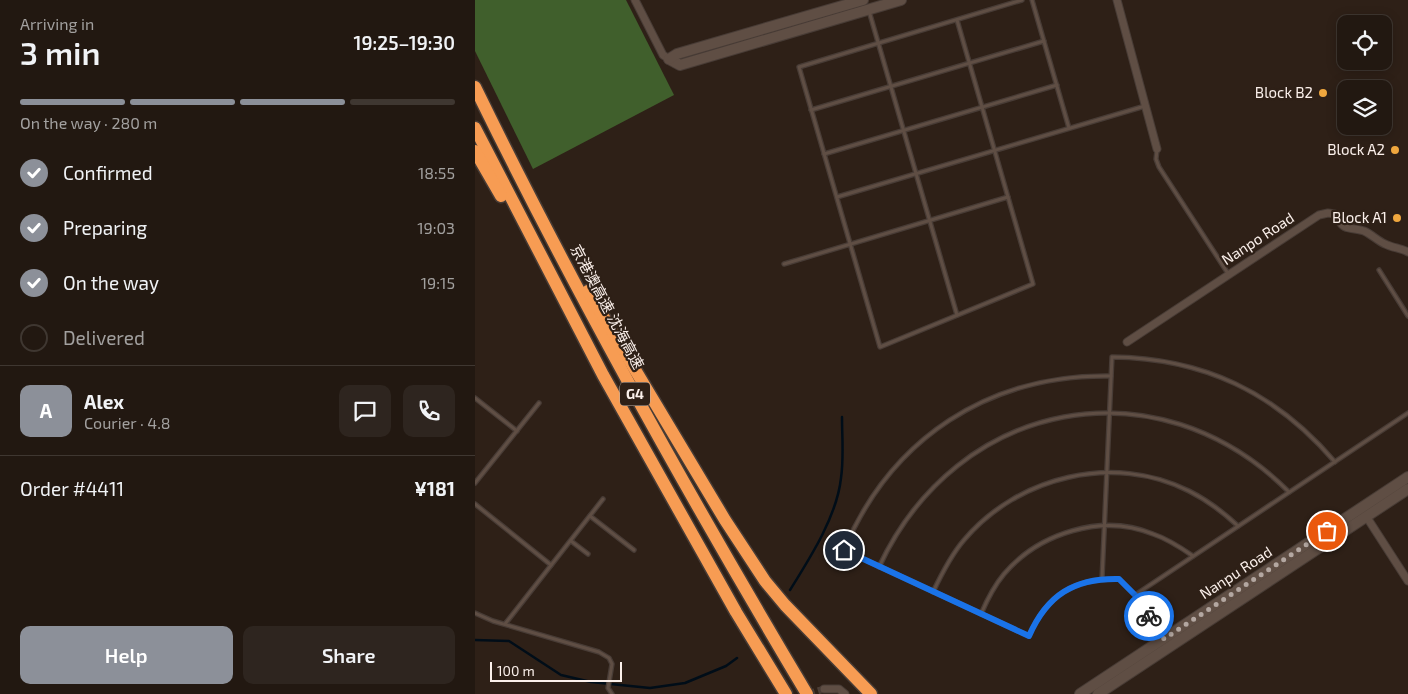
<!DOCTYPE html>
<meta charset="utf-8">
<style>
body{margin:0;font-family:"Exo 2","Noto Sans SC",sans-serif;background:#2e251f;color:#f1f3f6;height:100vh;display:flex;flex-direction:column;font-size:19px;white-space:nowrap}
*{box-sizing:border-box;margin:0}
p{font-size:16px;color:#a2a09f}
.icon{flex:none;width:28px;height:28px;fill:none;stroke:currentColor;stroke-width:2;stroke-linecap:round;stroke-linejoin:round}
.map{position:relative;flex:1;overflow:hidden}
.details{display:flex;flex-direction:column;background:#221811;width:475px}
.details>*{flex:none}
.controls{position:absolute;left:862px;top:15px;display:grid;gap:10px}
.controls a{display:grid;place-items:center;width:55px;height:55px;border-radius:10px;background:#221811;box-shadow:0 2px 12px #0003,0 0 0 1px #3f3731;font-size:25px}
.scale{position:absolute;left:15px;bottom:12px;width:132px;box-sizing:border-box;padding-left:5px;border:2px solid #fbf0eb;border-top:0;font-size:14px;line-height:18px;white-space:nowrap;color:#fbf0eb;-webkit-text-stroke:4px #2e2017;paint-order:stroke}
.pin{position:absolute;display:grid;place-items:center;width:42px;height:42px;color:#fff;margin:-21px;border:2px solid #fff;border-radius:50%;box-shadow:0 1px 5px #0007}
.courier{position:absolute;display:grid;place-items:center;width:50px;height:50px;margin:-25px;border:4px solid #1a73e8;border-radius:50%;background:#fff;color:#222;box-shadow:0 1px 6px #0007}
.summary em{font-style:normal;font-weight:600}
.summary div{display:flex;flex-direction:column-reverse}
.summary{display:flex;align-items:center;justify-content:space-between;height:85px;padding:0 20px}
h1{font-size:32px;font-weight:600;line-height:38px}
.bar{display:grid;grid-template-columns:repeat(4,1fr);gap:8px 5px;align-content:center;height:60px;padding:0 20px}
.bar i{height:6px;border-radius:4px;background:#3f3731}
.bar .on{background:#8c9099}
.bar p{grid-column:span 4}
.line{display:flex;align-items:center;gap:12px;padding:0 20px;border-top:1px solid #3f3731}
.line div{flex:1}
.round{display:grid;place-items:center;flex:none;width:52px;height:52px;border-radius:10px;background:#2e251f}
ol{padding:0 20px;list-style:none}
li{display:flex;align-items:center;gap:15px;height:55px}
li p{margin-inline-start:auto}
li .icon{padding:5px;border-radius:50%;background:#8c9099;color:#fff;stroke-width:4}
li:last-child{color:#a2a09f}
li i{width:28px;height:28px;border:2px solid #3f3731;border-radius:50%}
.button{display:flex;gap:10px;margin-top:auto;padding:10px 20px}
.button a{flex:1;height:58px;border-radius:10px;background:#8c9099;color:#fff;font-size:20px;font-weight:600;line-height:58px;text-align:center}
.button a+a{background:#2e251f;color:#f1f3f6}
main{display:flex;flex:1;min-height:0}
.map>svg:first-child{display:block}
.forest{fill:#405f2c}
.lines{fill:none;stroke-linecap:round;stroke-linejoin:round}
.stream{stroke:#000d18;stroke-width:2.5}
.street-tunnel{stroke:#4d3f37;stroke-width:7;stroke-dasharray:7 3.5;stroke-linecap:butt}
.lane-casing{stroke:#483c36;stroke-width:5.5}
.street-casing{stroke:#483c36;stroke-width:9}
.secondary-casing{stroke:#483c36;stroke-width:12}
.highway-casing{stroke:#483c36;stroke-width:15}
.lane{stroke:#5f4e44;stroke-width:3}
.street{stroke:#5f4e44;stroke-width:7}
.secondary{stroke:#5f4e44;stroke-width:10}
.highway{stroke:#f79c53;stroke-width:12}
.done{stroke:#b3a7a1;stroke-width:5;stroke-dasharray:0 9}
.route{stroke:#1a73e8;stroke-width:6}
.poi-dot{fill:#f0a73e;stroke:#2e2017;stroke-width:2}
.labels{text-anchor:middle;stroke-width:4.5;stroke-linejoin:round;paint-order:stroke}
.shield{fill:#2e2017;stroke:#beb2ab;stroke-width:1}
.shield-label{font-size:14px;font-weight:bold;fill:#fbf0eb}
.poi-label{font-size:15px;fill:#fbf0eb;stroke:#2e2017;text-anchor:end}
.street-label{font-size:15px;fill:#fbf0eb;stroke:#2e2017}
</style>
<main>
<section class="details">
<div class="summary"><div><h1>3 min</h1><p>Arriving in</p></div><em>19:25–19:30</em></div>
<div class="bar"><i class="on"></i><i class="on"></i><i class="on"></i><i></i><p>On the way · 280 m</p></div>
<ol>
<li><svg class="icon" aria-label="check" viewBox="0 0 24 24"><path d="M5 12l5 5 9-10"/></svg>Confirmed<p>18:55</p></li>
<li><svg class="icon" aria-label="check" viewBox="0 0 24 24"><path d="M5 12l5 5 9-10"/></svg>Preparing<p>19:03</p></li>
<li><svg class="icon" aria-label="check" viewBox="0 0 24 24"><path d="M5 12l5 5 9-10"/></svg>On the way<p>19:15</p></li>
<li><i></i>Delivered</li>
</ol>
<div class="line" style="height:90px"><b class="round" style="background:#8c9099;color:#fff">A</b><div><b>Alex</b><p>Courier · 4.8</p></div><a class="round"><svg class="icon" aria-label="chat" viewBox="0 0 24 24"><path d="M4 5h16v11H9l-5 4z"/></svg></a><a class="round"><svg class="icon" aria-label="phone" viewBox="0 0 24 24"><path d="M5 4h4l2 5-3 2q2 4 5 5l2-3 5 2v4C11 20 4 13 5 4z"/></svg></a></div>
<div class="line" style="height:65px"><div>Order #4411</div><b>¥181</b></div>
<div class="button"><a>Help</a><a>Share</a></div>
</section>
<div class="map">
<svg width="933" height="694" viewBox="0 0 933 694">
<rect width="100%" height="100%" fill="#2e2017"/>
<!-- forest -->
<polygon class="forest" points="0,0 151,0 199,95 58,169 0,51"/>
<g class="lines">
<!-- stream -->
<g class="stream">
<path d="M315 590C335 558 362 516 366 478 369 458 367 437 367 417"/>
<polyline points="0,640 34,641 86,675 116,682 175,688 210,683 251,666 262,658"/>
</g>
<!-- street-tunnel -->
<polyline class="street-tunnel" points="333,694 349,689"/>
<!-- lane casing -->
<g class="lane-casing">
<g id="lane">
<polyline points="557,0 594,128"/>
<polyline points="394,11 482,315"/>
<polyline points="482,20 558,284 405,347 324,67 547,0"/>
<polyline points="336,110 569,41"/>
<polyline points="682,150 681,159 684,167 754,275"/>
<polyline points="349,154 582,85"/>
<polyline points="362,197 670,106"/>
<polyline points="309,264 533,197"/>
<polyline points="904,270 933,316"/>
<path d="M636 376C514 374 416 438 369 550L554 636C572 595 599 578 644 579L660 595 688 638"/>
<polyline points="0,398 42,431"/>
<polyline points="0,483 64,403"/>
<polyline points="0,504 76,565"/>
<polyline points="115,516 159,550"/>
<polyline points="96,541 113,554"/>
<path d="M404 567C482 399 682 360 814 492"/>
<path d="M627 579 637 357C728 358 800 392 860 462"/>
<path d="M458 592C467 573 476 555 489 540 543 476 639 453 714 491 732 500 748 512 763 526"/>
<polyline points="660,595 933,413"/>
<polyline points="0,613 18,621 124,652 134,658 137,664 133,688 137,694"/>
<path d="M506 614C512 600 519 586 529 574 564 533 627 513 678 534 693 539 705 547 718 556"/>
<polyline points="30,624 128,499"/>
</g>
</g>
<!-- street casing -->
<g class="street-casing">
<g id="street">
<polyline points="160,0 188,55 194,59"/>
<polyline points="642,0 682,149"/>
<path d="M652 342 844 215 853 213 860 214C871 234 871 225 889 231 896 234 903 241 910 244 918 248 926 248 933 252"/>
<polyline points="891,516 933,581"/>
<polyline points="349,689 364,689 370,694"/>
</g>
</g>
<!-- secondary casing -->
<g class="secondary-casing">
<g id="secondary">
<polyline points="194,59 205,65 426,0"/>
<polyline points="194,59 202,54 388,0"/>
<polyline points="605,694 933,477"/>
<polyline points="623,694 933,489"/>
</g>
</g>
<!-- highway casing -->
<g class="highway-casing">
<g id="highway">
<path d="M0 87C101 294 214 496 332 694"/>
<polyline points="0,128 128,375 261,612 311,694"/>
<polyline points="0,151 26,196"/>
<polyline points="113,291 250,520 290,581 310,605 396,694"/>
</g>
</g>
<!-- lane -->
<use href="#lane" class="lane"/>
<!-- street -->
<use href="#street" class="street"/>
<!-- secondary -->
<use href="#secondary" class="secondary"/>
<!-- highway -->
<use href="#highway" class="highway"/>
</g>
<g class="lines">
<!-- done -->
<polyline class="done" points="674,616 689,639 852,531"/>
<!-- route -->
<path class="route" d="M369 550 554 636C572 595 599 578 644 579L660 595 674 616"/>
</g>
<!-- markers -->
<g class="poi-dot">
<circle cx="848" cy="93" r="5"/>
<circle cx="920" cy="150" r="5"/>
<circle cx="922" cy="218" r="5"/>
</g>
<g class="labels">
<!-- shield labels -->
<rect class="shield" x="145" y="382.5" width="30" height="23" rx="4"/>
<g class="shield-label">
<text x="160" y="399">G4</text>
</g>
<!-- poi labels -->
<g class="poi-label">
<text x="838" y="98">Block B2</text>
<text x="910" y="155">Block A2</text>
<text x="912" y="223">Block A1</text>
</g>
<!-- street labels -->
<g class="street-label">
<text transform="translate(783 239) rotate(-33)" y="5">Nanpo Road</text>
<text transform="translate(132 307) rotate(62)" y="5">京港澳高速 沈海高速</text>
<text transform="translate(761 573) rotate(-33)" y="5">Nanpu Road</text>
</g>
</g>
</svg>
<div class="controls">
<a><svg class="icon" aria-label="locate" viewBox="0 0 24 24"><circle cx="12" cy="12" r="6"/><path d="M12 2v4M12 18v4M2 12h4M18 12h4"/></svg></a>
<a><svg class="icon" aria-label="layers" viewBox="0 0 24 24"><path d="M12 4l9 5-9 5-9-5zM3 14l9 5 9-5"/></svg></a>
</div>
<div class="scale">100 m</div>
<div class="pin" style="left:852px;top:531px;background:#ea580c"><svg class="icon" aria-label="bag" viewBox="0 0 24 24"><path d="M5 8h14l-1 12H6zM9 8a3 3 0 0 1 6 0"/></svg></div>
<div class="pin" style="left:369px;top:550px;background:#1f2937"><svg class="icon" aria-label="home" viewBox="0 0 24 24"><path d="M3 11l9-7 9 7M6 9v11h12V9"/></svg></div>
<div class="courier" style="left:674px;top:616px"><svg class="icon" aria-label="bike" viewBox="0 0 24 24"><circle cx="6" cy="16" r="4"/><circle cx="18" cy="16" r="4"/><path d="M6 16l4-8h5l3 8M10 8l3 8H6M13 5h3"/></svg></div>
</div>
</main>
